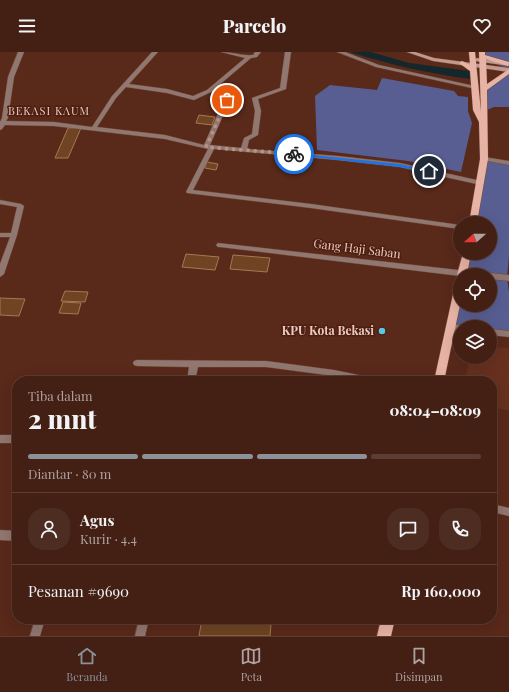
<!DOCTYPE html>
<html lang="id">
<meta charset="utf-8">
<style>
body{margin:0;font-family:"Playfair Display",serif;background:#4d2c22;color:#f1f3f6;height:100vh;display:flex;flex-direction:column;font-size:15px;white-space:nowrap}
*{box-sizing:border-box;margin:0}
p{font-size:13px;color:#afa2a0}
.icon{flex:none;width:22px;height:22px;fill:none;stroke:currentColor;stroke-width:2;stroke-linecap:round;stroke-linejoin:round}
.map{position:relative;flex:1;overflow:hidden}
.details{position:absolute;left:12px;top:324px;width:485px;height:248px;display:flex;flex-direction:column;background:#431f14;border-radius:16px;box-shadow:0 4px 16px #0002,0 0 0 1px #5b3d34}
.details>*{flex:none}
.needle{width:26px;rotate:249deg}
.tools{position:absolute;left:453px;top:164px;display:grid;gap:8px}
.tools a{display:grid;place-items:center;width:44px;height:44px;border-radius:50%;background:#431f14;box-shadow:0 4px 16px #0002,0 0 0 1px #5b3d34;font-size:20px}
.pin{position:absolute;display:grid;place-items:center;width:34px;height:34px;color:#fff;margin:-17px;border:2px solid #fff;border-radius:50%;box-shadow:0 1px 4px #0007}
.courier{position:absolute;display:grid;place-items:center;width:40px;height:40px;margin:-20px;border:3px solid #1a73e8;border-radius:50%;background:#fff;color:#222;box-shadow:0 1px 5px #0007}
.overview em{font-style:normal;font-weight:800}
.overview div{display:flex;flex-direction:column-reverse}
.overview{display:flex;align-items:center;justify-content:space-between;height:68px;padding:0 16px}
h1{font-size:26px;font-weight:800;line-height:30px}
.bar{display:grid;grid-template-columns:repeat(4,1fr);gap:6px 4px;align-content:center;height:48px;padding:0 16px}
.bar i{height:5px;border-radius:3px;background:#5b3d34}
.bar .on{background:#8c9099}
.bar p{grid-column:span 4}
.line{display:flex;align-items:center;gap:10px;padding:0 16px;border-top:1px solid #5b3d34}
.line div{flex:1}
.round{display:grid;place-items:center;flex:none;width:42px;height:42px;border-radius:16px;background:#4d2c22}
header{display:flex;justify-content:space-between;align-items:center;height:52px;padding:0 16px;background:#431f14;font-size:18px;font-weight:800}
.tabs{display:flex;justify-content:space-around;align-items:center;height:56px;border-top:1px solid #5b3d34;background:#431f14;font-size:11px;color:#afa2a0}
.tabs a{display:grid;justify-items:center;gap:2px}
.tabs .on{color:#8c9099}
.map>svg:first-child{display:block}
.built{fill:#68301f}
.green{fill:#585e92}
.water{fill:#14272c}
.building{fill:#6e4422;stroke:#a67855}
.lines{fill:none;stroke-linecap:round;stroke-linejoin:round}
.street-casing{stroke:#734638;stroke-width:1}
.secondary-casing{stroke:#734638;stroke-width:1}
.primary-casing{stroke:#734638;stroke-width:1}
.street{fill:#90776f;fill-rule:evenodd}
.secondary{fill:#c1998d;fill-rule:evenodd}
.primary{fill:#e7b3a4;fill-rule:evenodd}
.route{fill:#1a73e8}
.done{stroke:#b79286;stroke-width:4;stroke-dasharray:0 7.2}
.poi-dot{fill:#59c8e5;stroke:#4e1e10;stroke-width:1.5}
.labels{text-anchor:middle;stroke-width:3;stroke-linejoin:round;paint-order:stroke}
.far-neighbourhood-label{font-size:11px;letter-spacing:1px;fill:#e9cac0;stroke:#4e1e10}
.street-label{font-size:12px;fill:#e9cac0;stroke:#4e1e10}
.poi-label{font-size:12px;font-weight:bold;fill:#e9cac0;stroke:#4e1e10;text-anchor:end}
</style>
<header><svg class="icon" aria-label="menu" viewBox="0 0 24 24"><path d="M4 6h16M4 12h16M4 18h16"/></svg>Parcelo<svg class="icon" aria-label="heart" viewBox="0 0 24 24"><path d="M12 20l-8-8c-3-5 5-10 8-4 3-6 11-1 8 4z"/></svg></header>
<div class="map">
<svg width="509" height="584" viewBox="0 0 509 584">
<rect width="100%" height="100%" fill="#59291a"/>
<!-- built -->
<polygon class="built" points="490,295 509,296 509,358 492,356 492,329 465,329 470,305 490,305"/>
<!-- green -->
<g class="green">
<polygon points="482,0 509,0 509,18 481,4"/>
<polygon points="509,19 509,55 494,55 485,59 483,38"/>
<polygon points="382,26 454,39 458,44 468,45 468,59 472,71 461,120 408,109 317,98 315,44 330,33 377,38"/>
<polygon points="484,107 509,111 509,202 507,226 509,240 509,282 490,280 490,275 451,275 460,253 490,253 490,223 462,223 466,201 490,201 490,171 472,171"/>
</g>
<!-- water -->
<path class="water" d="M350 0H371L409 11 470 19V27C427 21 391 13 350 0Z"/>
<!-- building -->
<g class="building">
<polygon points="199,63 215,65 212,73 196,71"/>
<polygon points="68,76 81,76 68,106 55,106"/>
<polygon points="207,110 218,112 216,118 205,116"/>
<polygon points="186,202 219,205 215,218 182,215"/>
<polygon points="233,203 270,206 267,220 230,217"/>
<polygon points="65,239 88,240 85,250 61,249"/>
<polygon points="0,246 25,247 19,264 0,263"/>
<polygon points="63,250 81,251 78,262 59,261"/>
<polygon points="202,567 243,567 271,572 270,584 199,584"/>
</g>
<g class="lines">
<!-- street casing -->
<g class="street-casing">
<g id="street">
<path d="M18 0H24L14 25 8 66 6 69 54 70 92 75 112 44 152 0H158L129 32 167 37 193 44 207 38 245 6 221 0C232 0 243 4 253 3L255 0H261L257 5 251 6 211 40 194 48 167 41 126 35 116 46 97 75 165 83 204 93 224 48 227 46 230 48 210 93 241 96 244 86 252 82 255 59 252 46 280 36 285 0H291L286 37 258 47 261 59 258 83 249 88 247 97 338 104 400 111 481 129 484 131 481 133 400 115 338 108 214 97 193 138 311 152 460 173V177L311 156 187 141 186 140 208 97 165 87 54 74 5 73 2 77 0 78V70L2 66 8 25Z"/>
<polygon points="337,0 345,0 379,13 479,35 476,37 376,15"/>
<polygon points="484,105 509,109 509,113 482,108 482,106"/>
<polygon points="0,148 21,152 24,154 17,183 4,222 0,225 0,212 10,185 0,185 0,181 11,181 17,155 0,152"/>
<polygon points="218,191 476,220 480,223 460,224 220,195 218,195 216,193"/>
<polygon points="490,221 509,223 509,229 490,227 490,223 487,223"/>
<polygon points="451,272 460,273 463,275 460,275 460,279 448,277 447,275"/>
<polygon points="490,277 509,279 509,285 490,283"/>
<polygon points="137,308 266,309 334,318 373,326 376,327 377,329 357,329 334,324 266,315 198,315 195,329 187,329 189,315 137,314 134,313 133,311 134,309"/>
<rect x="0" y="383" width="17" height="8"/>
<polygon points="492,452 509,456 509,464 492,460"/>
<polygon points="0,478 17,479 17,489 0,488"/>
<polygon points="35,567 45,567 40,584 30,584"/>
<polygon points="139,567 149,567 145,584 135,584"/>
</g>
</g>
<!-- secondary casing -->
<g class="secondary-casing">
<g id="secondary">
<polygon points="407,0 415,0 434,6 509,16 509,20 433,9"/>
<polygon points="477,6 509,10 509,14 475,9 475,7"/>
</g>
</g>
<!-- primary casing -->
<g class="primary-casing">
<g id="primary">
<polygon points="469,0 475,0 481,60 479,0 485,0 485,3 509,10 508,14 486,7 487,32 509,17 509,22 487,38 488,107 477,171 469,171 480,107 479,70 473,58 470,19 459,11 462,9 470,13"/>
<polygon points="463,201 471,201 467,223 460,223 460,226 457,223"/>
<polygon points="460,230 460,253 444,329 434,329 455,233"/>
<polygon points="381,567 395,567 391,584 377,584"/>
</g>
</g>
<!-- street -->
<use href="#street" class="street"/>
<!-- secondary -->
<use href="#secondary" class="secondary"/>
<!-- primary -->
<use href="#primary" class="primary"/>
</g>
<!-- route -->
<polygon class="route" points="293,101 400,112 432,119 429,121 400,115 294,103"/>
<g class="lines">
<!-- done -->
<polyline class="done" points="227,48 206,95 294,102"/>
</g>
<!-- markers -->
<circle class="poi-dot" cx="382" cy="279" r="4"/>
<g class="labels">
<!-- far-neighbourhood labels -->
<g class="far-neighbourhood-label">
<text x="49" y="63">BEKASI KAUM</text>
</g>
<!-- street labels -->
<g class="street-label">
<text transform="translate(357 197) rotate(7)" y="4">Gang Haji Saban</text>
</g>
<!-- poi labels -->
<g class="poi-label">
<text x="374" y="283">KPU Kota Bekasi</text>
</g>
</g>
</svg>
<div class="tools">
<a><svg class="needle" viewBox="-14 -14 28 28"><path d="M0-13l5 13h-10z" fill="#e53935"/><path d="M0 13l5-13h-10z" fill="#afa2a0"/></svg></a>
<a><svg class="icon" aria-label="locate" viewBox="0 0 24 24"><circle cx="12" cy="12" r="6"/><path d="M12 2v4M12 18v4M2 12h4M18 12h4"/></svg></a>
<a><svg class="icon" aria-label="layers" viewBox="0 0 24 24"><path d="M12 4l9 5-9 5-9-5zM3 14l9 5 9-5"/></svg></a>
</div>
<div class="pin" style="left:227px;top:48px;background:#ea580c"><svg class="icon" aria-label="bag" viewBox="0 0 24 24"><path d="M5 8h14l-1 12H6zM9 8a3 3 0 0 1 6 0"/></svg></div>
<div class="pin" style="left:429px;top:119px;background:#1f2937"><svg class="icon" aria-label="home" viewBox="0 0 24 24"><path d="M3 11l9-7 9 7M6 9v11h12V9"/></svg></div>
<div class="courier" style="left:294px;top:102px"><svg class="icon" aria-label="bike" viewBox="0 0 24 24"><circle cx="6" cy="16" r="4"/><circle cx="18" cy="16" r="4"/><path d="M6 16l4-8h5l3 8M10 8l3 8H6M13 5h3"/></svg></div>
<section class="details">
<div class="overview"><div><h1>2 mnt</h1><p>Tiba dalam</p></div><em>08:04–08:09</em></div>
<div class="bar"><i class="on"></i><i class="on"></i><i class="on"></i><i></i><p>Diantar · 80 m</p></div>
<div class="line" style="height:72px"><a class="round"><svg class="icon" aria-label="person" viewBox="0 0 24 24"><circle cx="12" cy="8" r="4"/><path d="M4 21q1-7 8-7t8 7"/></svg></a><div><b>Agus</b><p>Kurir · 4.4</p></div><a class="round"><svg class="icon" aria-label="chat" viewBox="0 0 24 24"><path d="M4 5h16v11H9l-5 4z"/></svg></a><a class="round"><svg class="icon" aria-label="phone" viewBox="0 0 24 24"><path d="M5 4h4l2 5-3 2q2 4 5 5l2-3 5 2v4C11 20 4 13 5 4z"/></svg></a></div>
<div class="line" style="height:52px"><div>Pesanan #9690</div><b>Rp 160,000</b></div>
</section>
</div>
<nav class="tabs">
<a class="on"><svg class="icon" aria-label="home" viewBox="0 0 24 24"><path d="M3 11l9-7 9 7M6 9v11h12V9"/></svg>Beranda</a>
<a><svg class="icon" aria-label="map" viewBox="0 0 24 24"><path d="M3 6l6-2 6 2 6-2v14l-6 2-6-2-6 2zM9 4v14M15 6v14"/></svg>Peta</a>
<a><svg class="icon" aria-label="saved" viewBox="0 0 24 24"><path d="M7 4h10v16l-5-4-5 4z"/></svg>Disimpan</a>
</nav>
